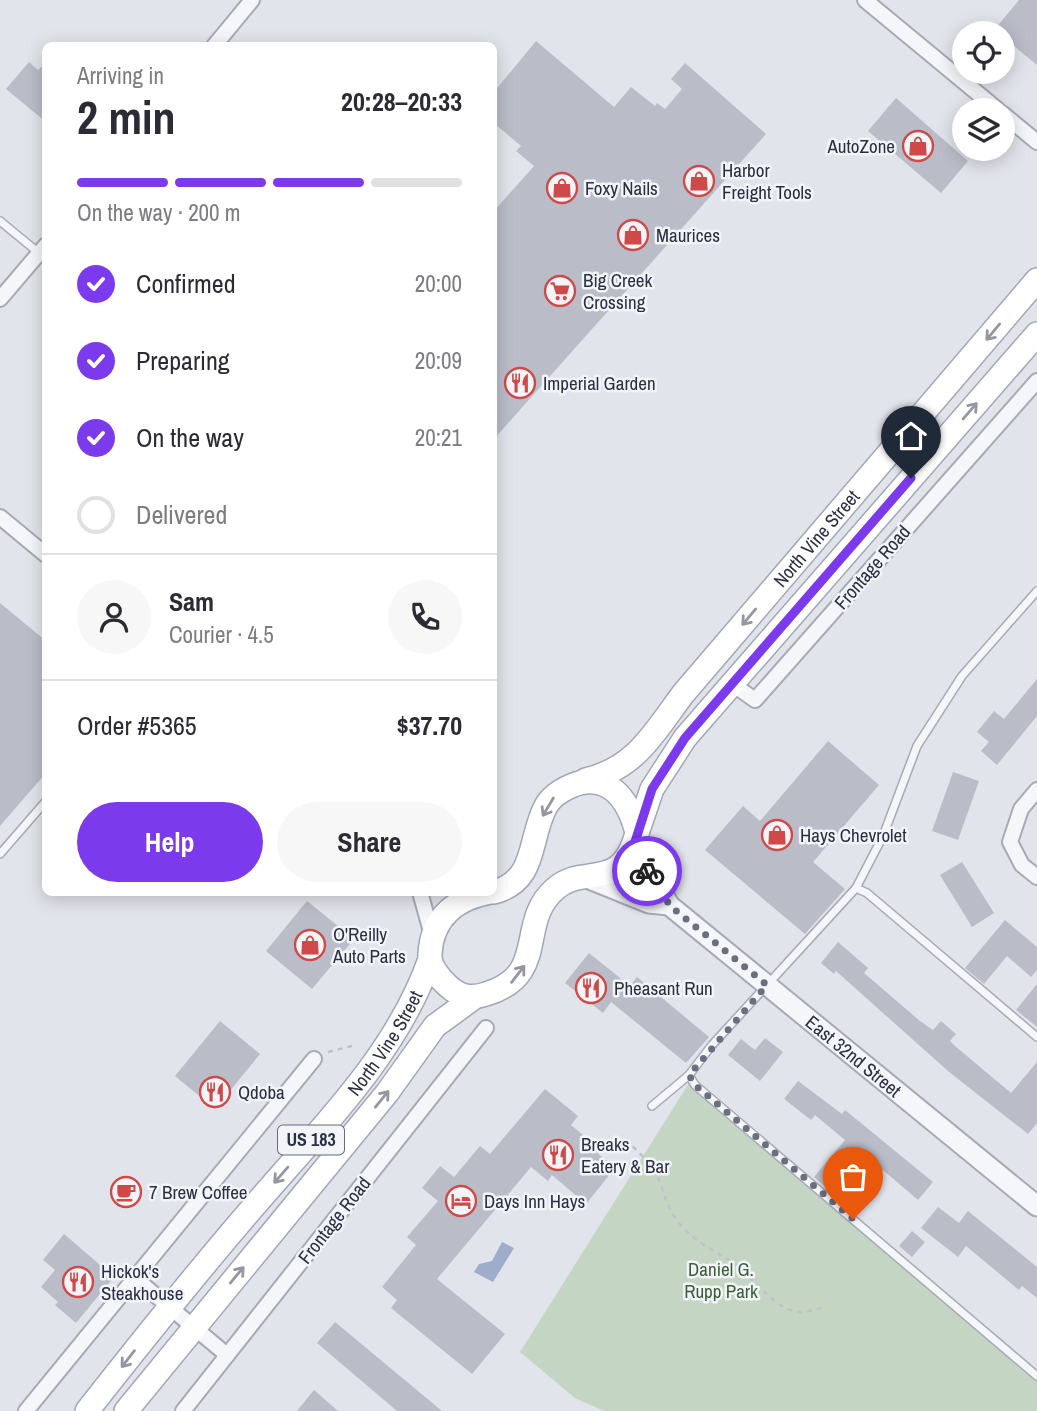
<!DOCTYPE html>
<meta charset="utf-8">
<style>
body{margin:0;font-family:"Archivo Narrow",sans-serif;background:#f7f7f7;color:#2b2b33;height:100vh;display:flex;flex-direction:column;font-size:26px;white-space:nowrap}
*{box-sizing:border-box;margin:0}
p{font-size:23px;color:#7c7c81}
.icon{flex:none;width:38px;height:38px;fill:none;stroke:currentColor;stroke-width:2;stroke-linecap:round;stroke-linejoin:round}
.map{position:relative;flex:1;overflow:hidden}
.sheet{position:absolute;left:42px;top:42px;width:455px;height:854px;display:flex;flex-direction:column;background:#fff;border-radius:10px;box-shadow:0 4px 18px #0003}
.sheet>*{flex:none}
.tools{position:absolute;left:952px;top:21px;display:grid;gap:14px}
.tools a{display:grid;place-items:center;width:63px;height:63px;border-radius:50%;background:#fff;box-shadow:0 4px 18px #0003;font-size:35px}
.pin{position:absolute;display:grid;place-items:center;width:60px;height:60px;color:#fff;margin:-72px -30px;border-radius:50% 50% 50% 0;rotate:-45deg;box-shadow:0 0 7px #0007}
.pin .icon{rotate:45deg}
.courier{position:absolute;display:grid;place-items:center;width:70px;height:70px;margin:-35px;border:5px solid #7c3aed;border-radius:50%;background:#fff;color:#222;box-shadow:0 2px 9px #0007}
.overview em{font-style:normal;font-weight:700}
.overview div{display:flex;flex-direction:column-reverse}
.overview{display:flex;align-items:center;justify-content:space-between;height:119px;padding:0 35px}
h1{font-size:46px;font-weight:700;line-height:52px}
.bar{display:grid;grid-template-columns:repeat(4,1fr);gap:10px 7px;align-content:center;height:84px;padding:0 35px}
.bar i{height:9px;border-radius:5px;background:#e1e1e2}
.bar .active{background:#7c3aed}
.bar p{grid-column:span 4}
.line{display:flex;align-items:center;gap:18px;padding:0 35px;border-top:2px solid #e1e1e2}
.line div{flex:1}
.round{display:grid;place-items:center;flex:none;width:74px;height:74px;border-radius:37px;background:#f7f7f7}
ol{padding:0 35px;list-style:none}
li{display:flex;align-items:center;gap:21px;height:77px}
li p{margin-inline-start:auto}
li .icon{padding:7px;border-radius:50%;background:#7c3aed;color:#fff;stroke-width:4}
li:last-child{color:#7c7c81}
li i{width:38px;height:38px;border:4px solid #e1e1e2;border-radius:50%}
.primary-button{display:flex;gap:14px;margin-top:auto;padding:14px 35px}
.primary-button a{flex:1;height:80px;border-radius:42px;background:#7c3aed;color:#fff;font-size:28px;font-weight:700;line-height:80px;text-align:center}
.primary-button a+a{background:#f7f7f7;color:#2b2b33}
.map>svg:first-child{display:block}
.green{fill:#c5d5c4}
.water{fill:#9eadca}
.building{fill:#babdc8}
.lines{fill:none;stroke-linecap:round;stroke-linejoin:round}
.service-casing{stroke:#a7aab5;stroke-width:10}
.minor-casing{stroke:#a7aab5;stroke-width:18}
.tertiary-casing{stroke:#a7aab5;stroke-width:23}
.primary-casing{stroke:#a2a7b6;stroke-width:26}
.path{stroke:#c0c2ca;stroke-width:2.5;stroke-dasharray:5 5;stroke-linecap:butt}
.service{stroke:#f5f6f9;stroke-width:7}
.minor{stroke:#f5f6f9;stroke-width:14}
.tertiary{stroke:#f5f6f9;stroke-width:19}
.primary{stroke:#fff;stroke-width:23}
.oneway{stroke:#9497a1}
.done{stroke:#6a6e7e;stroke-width:7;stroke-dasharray:0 12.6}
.route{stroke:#7c3aed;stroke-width:9}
.labels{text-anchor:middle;stroke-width:5;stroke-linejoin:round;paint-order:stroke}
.shield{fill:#f2f4f8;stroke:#666a79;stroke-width:2}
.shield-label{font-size:18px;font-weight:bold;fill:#2a2f43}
.poi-label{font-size:19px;fill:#2a2f43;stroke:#f2f4f8;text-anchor:start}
.street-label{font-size:19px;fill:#2a2f43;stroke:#f2f4f8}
.park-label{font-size:19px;fill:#395f37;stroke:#f2f4f8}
</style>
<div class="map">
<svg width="1037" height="1411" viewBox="0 0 1037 1411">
<rect width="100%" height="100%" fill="#e2e4eb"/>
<!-- green -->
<polygon class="green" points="689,1083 1037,1373 1037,1411 604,1411 575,1398 520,1352"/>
<!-- water -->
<polygon class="water" points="502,1242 514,1248 493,1282 474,1272 479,1264 492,1261"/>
<!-- building -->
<g class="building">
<polygon points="1019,0 1037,0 1037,65 1003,37 1003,33 994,30"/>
<polygon points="536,41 614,107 631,87 655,106 657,103 665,109 682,89 671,79 685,63 766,134 494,439 494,211 534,166 516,151 521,146 494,123 494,92"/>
<polygon points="29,62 38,70 46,63 46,122 6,89"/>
<polygon points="896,98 968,161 941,193 868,131"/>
<polygon points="0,603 46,641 46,773 0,826"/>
<polygon points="1037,679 1037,716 997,765 981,751 989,742 977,732 994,711 1004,719"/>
<polygon points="828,741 879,785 813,862 845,889 805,934 705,850 743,806 760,821"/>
<polygon points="953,772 979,781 958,840 932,831"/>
<polygon points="962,862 994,913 972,927 940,875"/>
<polygon points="307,901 354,939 312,989 266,951"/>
<polygon points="1005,920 1037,947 1037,970 1031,977 1007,956 984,984 965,968"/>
<polygon points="838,942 868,968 864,973 920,1021 933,1030 941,1021 956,1034 950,1041 955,1046 1011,1093 1037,1062 1037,1123 1028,1134 948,1071 836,971 834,974 821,963"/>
<polygon points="589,953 630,986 637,977 709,1037 686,1063 611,1002 603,1013 565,983"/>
<polygon points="1037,984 1037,1027 1016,1010"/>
<polygon points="220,1021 260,1054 215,1109 175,1076"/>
<polygon points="765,1038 783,1052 760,1081 728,1055 741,1039 755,1050"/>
<polygon points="798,1081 842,1114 845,1110 933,1182 918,1200 883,1170 872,1183 851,1166 830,1191 814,1177 845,1140 815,1115 811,1120 784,1099"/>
<polygon points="545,1089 578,1116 571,1125 583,1135 580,1138 615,1168 586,1204 552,1175 548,1181 531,1167 437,1279 505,1334 472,1374 391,1308 397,1300 382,1287 416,1245 407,1237 438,1201 422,1188 440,1166 454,1177 480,1146 490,1154"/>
<polygon points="938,1207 959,1223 968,1211 1037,1267 1037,1298 1022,1286 1019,1290 966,1246 958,1257 921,1228"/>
<polygon points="912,1231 925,1242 912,1257 899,1246"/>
<polygon points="64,1234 114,1277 76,1323 55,1305 58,1302 41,1287 55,1270 43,1260"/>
<polygon points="335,1322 442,1411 397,1411 317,1343"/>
<polygon points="314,1390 338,1411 297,1411"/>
</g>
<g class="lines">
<!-- service casing -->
<g class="service-casing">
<g id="service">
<polyline points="0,221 39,253"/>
<polyline points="1037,591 962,676 917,746 883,836 856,888 712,1045 689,1075 695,1085 1037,1376"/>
<polyline points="0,854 46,801"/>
<polyline points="856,888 867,893 1037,1037"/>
<polyline points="652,1106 689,1075"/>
</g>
</g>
<!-- minor casing -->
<g class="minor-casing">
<g id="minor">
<polyline points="865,0 998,110"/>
<polyline points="214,46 252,0"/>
<polyline points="1003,114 1037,142"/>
<polyline points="0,299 46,245"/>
<polyline points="0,517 46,555"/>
<polyline points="731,683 755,700 1037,381"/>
<polyline points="1037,790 1021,809 1010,842 1022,865 1037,877"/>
<polyline points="420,892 432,935"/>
<polyline points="136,1279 227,1355"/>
<polyline points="26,1411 314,1059"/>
<polyline points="183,1411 486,1028"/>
</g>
</g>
<!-- tertiary casing -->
<g class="tertiary-casing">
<g id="tertiary">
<path id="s1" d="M634 845C642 868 659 884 669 905L1037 1206"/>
<polyline points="587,878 649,903 669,905"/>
</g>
</g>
<!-- primary casing -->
<g class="primary-casing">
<g id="primary">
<path id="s2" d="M586 780C636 768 654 733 683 694L1037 280"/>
<polyline points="637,833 652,789 685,738 1037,334"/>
<path d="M491 892C456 898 432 917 430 954 429 965 439 978 448 986 460 997 471 999 486 994 550 975 516 923 555 889 584 863 621 894 637 833 629 800 608 770 571 786 562 790 551 797 546 806 528 839 538 880 494 892"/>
<path id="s3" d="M87 1411C142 1341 197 1272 255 1205 320 1129 397 1054 430 959"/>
<polyline points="126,1411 387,1093 435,1026 472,999"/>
</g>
</g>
<!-- path -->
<g class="path">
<polyline points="328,1052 352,1046"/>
<path d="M626 1139C635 1150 651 1162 657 1175 664 1192 667 1209 679 1223 693 1240 712 1250 731 1261 752 1275 768 1303 793 1311 804 1314 815 1309 825 1307"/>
</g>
<!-- service -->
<use href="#service" class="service"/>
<!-- minor -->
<use href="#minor" class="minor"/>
<!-- tertiary -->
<use href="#tertiary" class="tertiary"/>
<!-- primary -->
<use href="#primary" class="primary"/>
</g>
<!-- one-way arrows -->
<defs><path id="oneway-shaft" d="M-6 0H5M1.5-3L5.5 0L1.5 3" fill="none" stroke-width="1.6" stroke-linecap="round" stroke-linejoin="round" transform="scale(1.75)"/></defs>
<g class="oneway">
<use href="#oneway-shaft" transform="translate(993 332) rotate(130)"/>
<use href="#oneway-shaft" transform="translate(970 411) rotate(-49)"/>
<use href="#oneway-shaft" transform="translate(749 617) rotate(130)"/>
<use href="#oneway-shaft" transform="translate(548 807) rotate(121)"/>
<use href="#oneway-shaft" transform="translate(518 974) rotate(-52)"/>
<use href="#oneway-shaft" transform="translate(382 1099) rotate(-51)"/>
<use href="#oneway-shaft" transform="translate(281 1175) rotate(131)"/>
<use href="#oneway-shaft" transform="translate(237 1275) rotate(-50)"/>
<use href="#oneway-shaft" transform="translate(128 1359) rotate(128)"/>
</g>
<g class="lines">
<!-- done -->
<polyline class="done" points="647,871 661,887 669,905 767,985 689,1075 695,1085 853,1219"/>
<!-- route -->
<polyline class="route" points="647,871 634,845 652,789 685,738 911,478"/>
</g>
<!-- icons -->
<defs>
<g id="shop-ring" transform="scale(1.575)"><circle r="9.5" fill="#f2f4f8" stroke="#cf4948" stroke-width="1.5"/><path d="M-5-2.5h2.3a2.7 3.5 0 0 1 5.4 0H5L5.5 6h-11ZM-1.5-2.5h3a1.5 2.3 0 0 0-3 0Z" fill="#cf4948"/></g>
<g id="supermarket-ring" transform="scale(1.575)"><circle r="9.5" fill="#f2f4f8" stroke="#cf4948" stroke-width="1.5"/><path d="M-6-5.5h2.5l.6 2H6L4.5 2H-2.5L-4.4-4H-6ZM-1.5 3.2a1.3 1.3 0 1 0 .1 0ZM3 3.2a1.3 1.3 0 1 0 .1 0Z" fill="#cf4948"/></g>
<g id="restaurant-ring" transform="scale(1.575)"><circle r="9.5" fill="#f2f4f8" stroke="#cf4948" stroke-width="1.5"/><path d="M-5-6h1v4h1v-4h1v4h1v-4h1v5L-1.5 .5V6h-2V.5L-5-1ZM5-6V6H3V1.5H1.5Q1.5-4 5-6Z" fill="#cf4948"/></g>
<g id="cafe-ring" transform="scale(1.575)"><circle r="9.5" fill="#f2f4f8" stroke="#cf4948" stroke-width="1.5"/><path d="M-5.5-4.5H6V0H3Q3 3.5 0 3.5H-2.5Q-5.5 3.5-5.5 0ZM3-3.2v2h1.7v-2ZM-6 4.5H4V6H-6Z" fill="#cf4948"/></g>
<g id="hotel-ring" transform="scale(1.575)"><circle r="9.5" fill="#f2f4f8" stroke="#cf4948" stroke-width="1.5"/><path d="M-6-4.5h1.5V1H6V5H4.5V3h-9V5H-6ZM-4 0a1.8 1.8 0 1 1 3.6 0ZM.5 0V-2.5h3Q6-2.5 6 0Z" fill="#cf4948"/></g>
</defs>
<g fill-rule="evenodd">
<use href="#shop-ring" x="918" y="146"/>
<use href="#shop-ring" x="699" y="181"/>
<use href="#shop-ring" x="562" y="188"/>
<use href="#shop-ring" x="633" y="235"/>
<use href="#supermarket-ring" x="560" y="291"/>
<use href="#restaurant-ring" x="520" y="383"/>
<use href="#shop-ring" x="777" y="835"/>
<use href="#shop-ring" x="310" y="945"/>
<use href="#restaurant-ring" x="591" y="988"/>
<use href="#restaurant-ring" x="215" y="1092"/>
<use href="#restaurant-ring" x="558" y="1155"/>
<use href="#cafe-ring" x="126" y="1192"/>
<use href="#hotel-ring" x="461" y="1201"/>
<use href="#restaurant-ring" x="78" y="1282"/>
</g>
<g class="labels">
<!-- shield labels -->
<rect class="shield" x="278" y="1125.5" width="66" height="29" rx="5"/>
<g class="shield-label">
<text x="311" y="1146">US 183</text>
</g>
<!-- poi labels -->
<g class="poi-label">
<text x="895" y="153" text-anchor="end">AutoZone</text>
<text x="722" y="177">Harbor<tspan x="722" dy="22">Freight Tools</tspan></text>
<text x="585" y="195">Foxy Nails</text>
<text x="656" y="242">Maurices</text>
<text x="583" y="287">Big Creek<tspan x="583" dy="22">Crossing</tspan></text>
<text x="543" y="390">Imperial Garden</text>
<text x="800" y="842">Hays Chevrolet</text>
<text x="333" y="941">O'Reilly<tspan x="333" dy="22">Auto Parts</tspan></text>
<text x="614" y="995">Pheasant Run</text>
<text x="238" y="1099">Qdoba</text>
<text x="581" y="1151">Breaks<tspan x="581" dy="22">Eatery &amp; Bar</tspan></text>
<text x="149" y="1199">7 Brew Coffee</text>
<text x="484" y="1208">Days Inn Hays</text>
<text x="101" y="1278">Hickok's<tspan x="101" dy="22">Steakhouse</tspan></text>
</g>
<!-- street labels -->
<g class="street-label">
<text dy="7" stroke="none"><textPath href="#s2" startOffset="338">North Vine Street</textPath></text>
<text transform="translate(872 567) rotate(-49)" y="7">Frontage Road</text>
<text dy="7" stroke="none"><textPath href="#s3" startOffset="474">North Vine Street</textPath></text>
<text dy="7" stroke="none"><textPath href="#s1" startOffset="308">East 32nd Street</textPath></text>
<text transform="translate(334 1220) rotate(-52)" y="7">Frontage Road</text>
</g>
<!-- park labels -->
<g class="park-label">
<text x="721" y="1276">Daniel G.<tspan x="721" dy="22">Rupp Park</tspan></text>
</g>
</g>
</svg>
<div class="tools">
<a><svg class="icon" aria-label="locate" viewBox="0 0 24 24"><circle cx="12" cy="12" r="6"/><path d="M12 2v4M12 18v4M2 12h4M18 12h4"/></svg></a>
<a><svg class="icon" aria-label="layers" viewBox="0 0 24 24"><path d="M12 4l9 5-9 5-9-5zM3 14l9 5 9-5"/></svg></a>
</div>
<div class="pin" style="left:853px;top:1219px;background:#ea580c"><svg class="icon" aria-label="bag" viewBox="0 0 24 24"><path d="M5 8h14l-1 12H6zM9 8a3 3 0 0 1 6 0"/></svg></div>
<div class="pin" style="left:911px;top:478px;background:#1f2937"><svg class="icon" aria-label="home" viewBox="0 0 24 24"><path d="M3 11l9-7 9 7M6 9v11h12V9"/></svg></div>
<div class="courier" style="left:647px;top:871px"><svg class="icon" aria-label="bike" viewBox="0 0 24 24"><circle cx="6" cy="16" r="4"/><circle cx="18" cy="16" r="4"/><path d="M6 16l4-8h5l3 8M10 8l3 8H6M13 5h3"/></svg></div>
<section class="sheet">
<div class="overview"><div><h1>2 min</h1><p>Arriving in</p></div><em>20:28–20:33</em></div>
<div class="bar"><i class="active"></i><i class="active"></i><i class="active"></i><i></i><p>On the way · 200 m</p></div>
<ol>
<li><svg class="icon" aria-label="check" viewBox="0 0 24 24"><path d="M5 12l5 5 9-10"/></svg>Confirmed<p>20:00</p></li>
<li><svg class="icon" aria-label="check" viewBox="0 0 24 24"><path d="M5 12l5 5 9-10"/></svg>Preparing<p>20:09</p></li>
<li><svg class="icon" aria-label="check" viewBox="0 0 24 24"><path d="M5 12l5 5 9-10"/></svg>On the way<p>20:21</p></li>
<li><i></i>Delivered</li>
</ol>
<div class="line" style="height:126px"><a class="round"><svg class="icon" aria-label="person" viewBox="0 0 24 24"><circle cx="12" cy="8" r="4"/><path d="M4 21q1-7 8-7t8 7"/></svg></a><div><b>Sam</b><p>Courier · 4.5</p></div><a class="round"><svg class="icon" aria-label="phone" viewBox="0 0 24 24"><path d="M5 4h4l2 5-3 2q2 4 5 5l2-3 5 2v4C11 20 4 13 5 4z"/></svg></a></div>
<div class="line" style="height:91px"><div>Order #5365</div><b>$37.70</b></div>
<div class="primary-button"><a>Help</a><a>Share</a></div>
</section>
</div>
